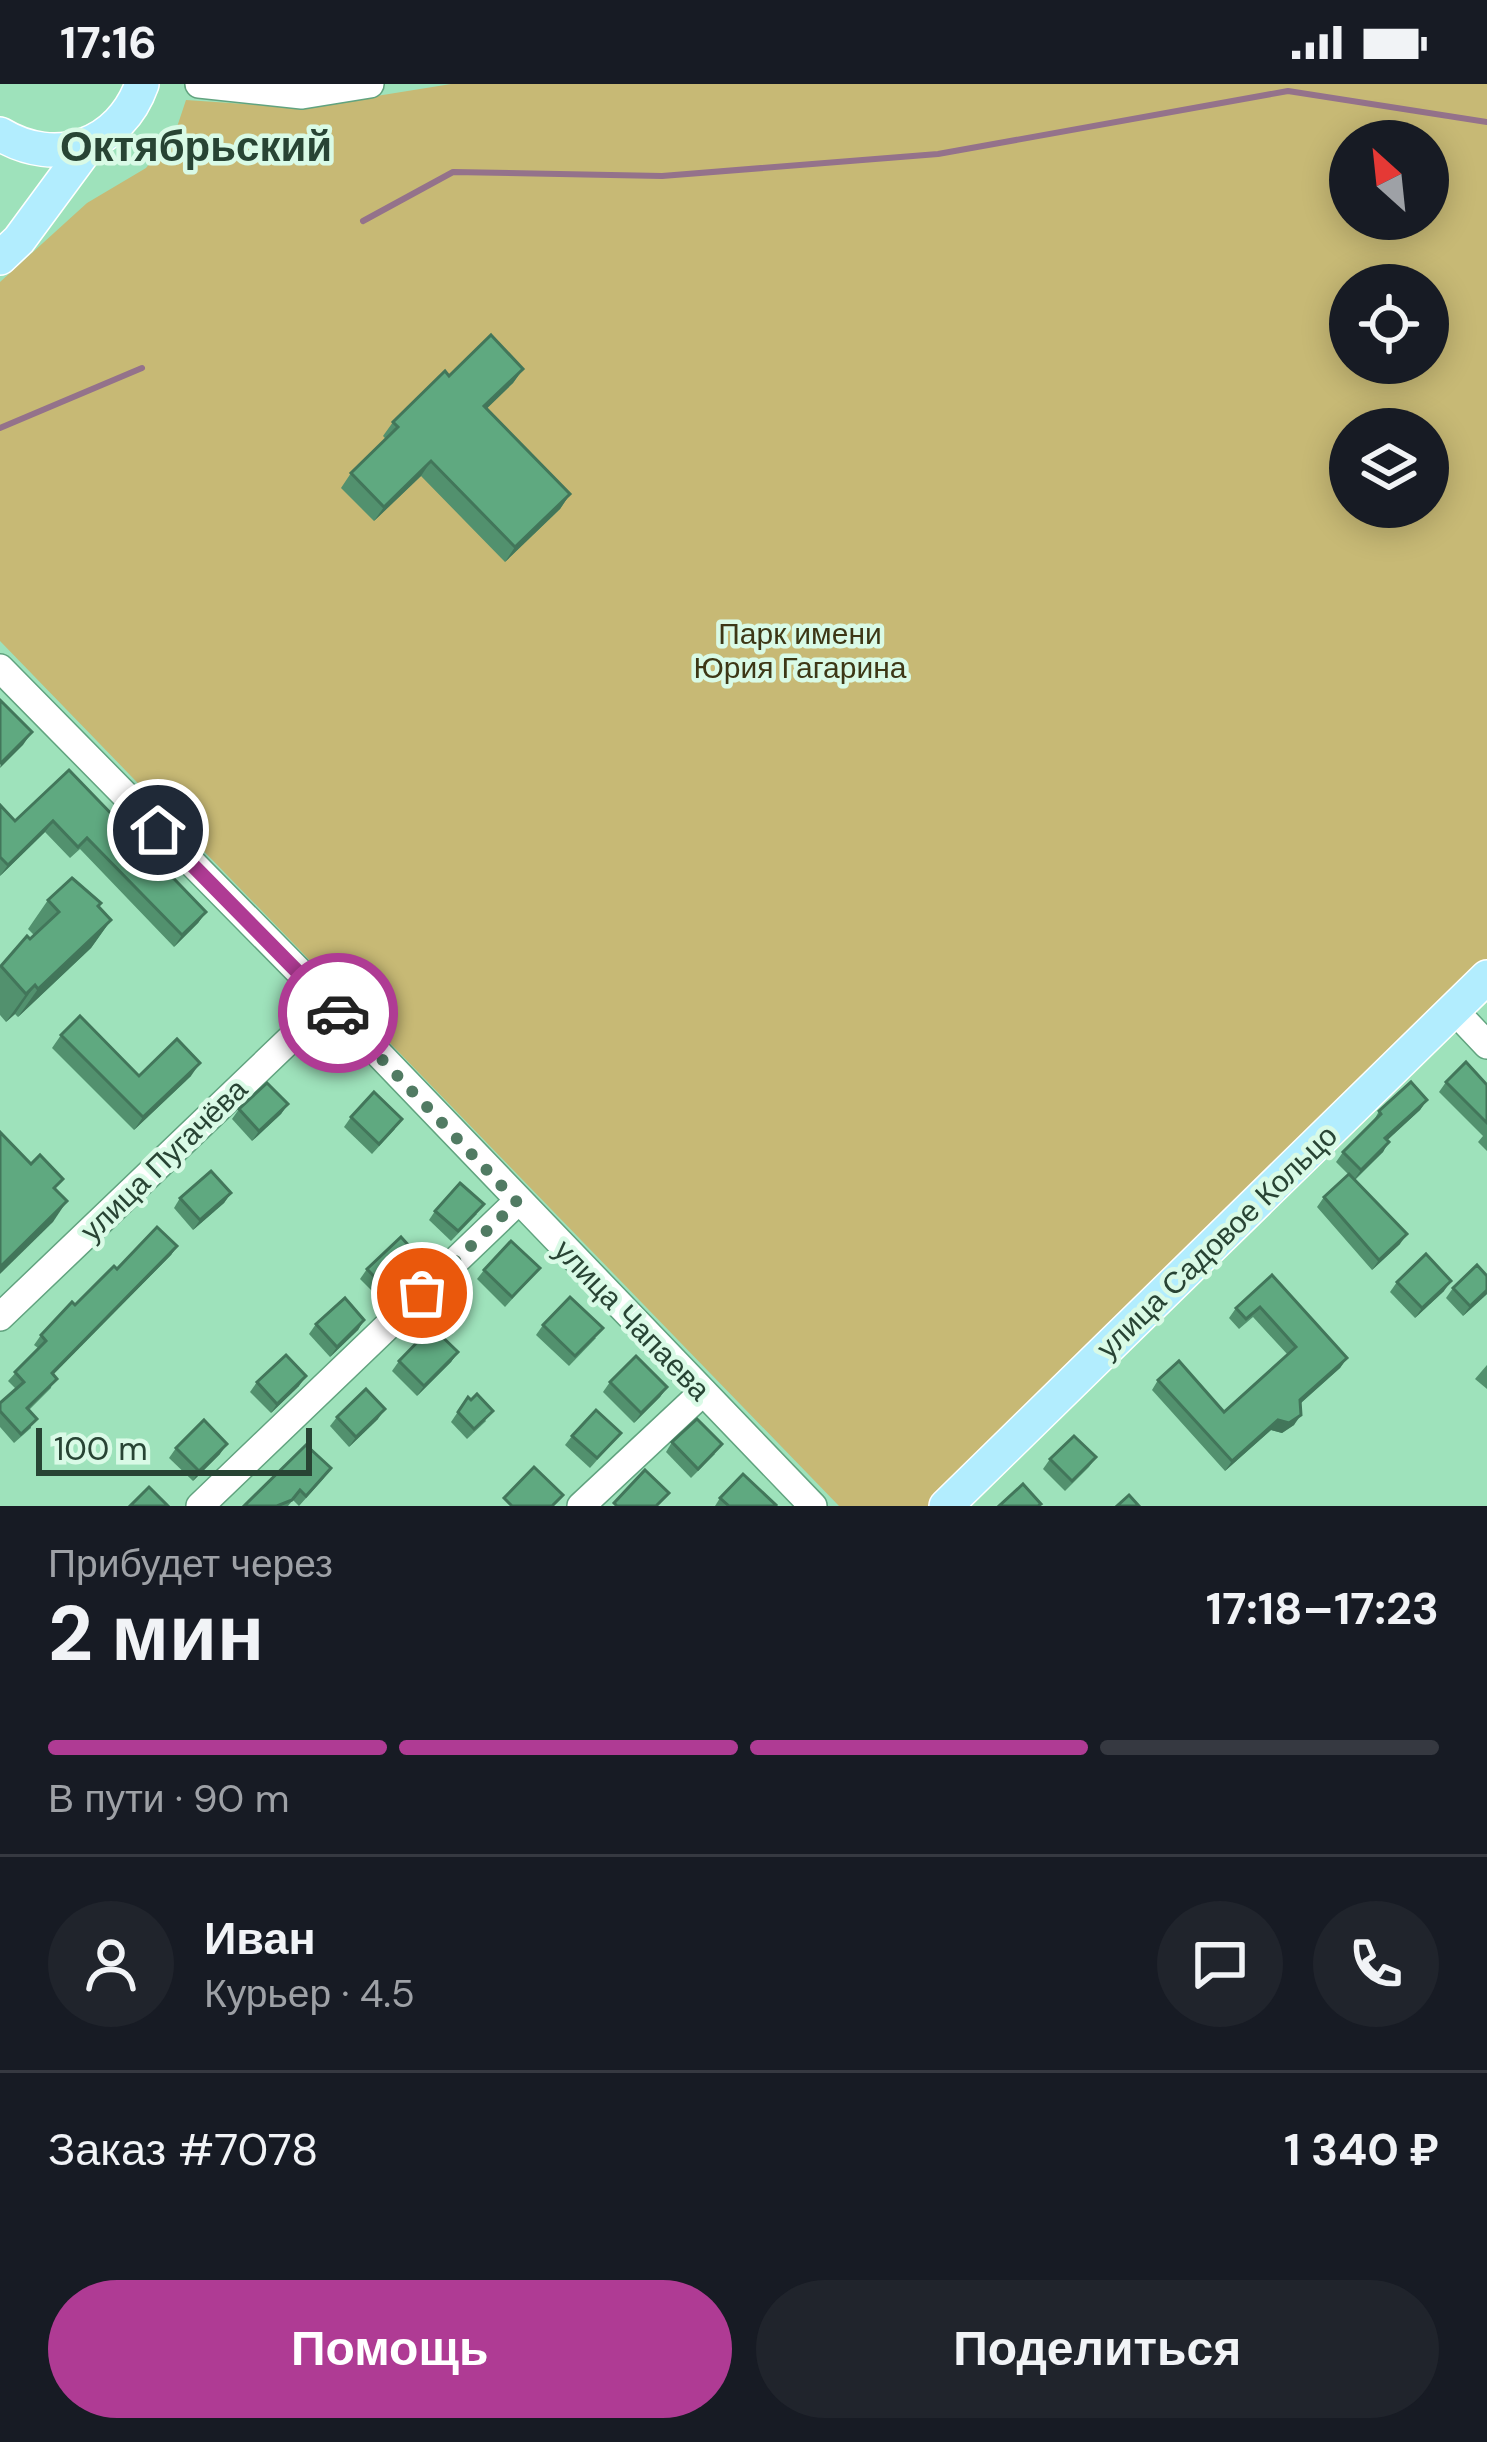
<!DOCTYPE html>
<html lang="ru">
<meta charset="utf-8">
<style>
body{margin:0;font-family:"DM Sans",sans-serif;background:#20242c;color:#f1f3f6;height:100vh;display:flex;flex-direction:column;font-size:45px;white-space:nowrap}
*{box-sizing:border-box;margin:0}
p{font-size:39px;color:#9ea1a6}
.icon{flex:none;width:66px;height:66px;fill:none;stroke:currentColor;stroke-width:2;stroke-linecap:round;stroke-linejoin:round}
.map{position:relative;height:1422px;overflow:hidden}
.sheet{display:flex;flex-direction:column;background:#171b24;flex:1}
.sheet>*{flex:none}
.needle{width:78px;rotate:333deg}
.tools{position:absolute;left:1329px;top:36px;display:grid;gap:24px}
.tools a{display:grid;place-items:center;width:120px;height:120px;border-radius:50%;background:#171b24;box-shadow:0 6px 30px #0003;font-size:60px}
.scale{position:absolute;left:36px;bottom:30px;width:276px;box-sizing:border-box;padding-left:12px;border:6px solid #284434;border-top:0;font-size:33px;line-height:42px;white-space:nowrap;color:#284434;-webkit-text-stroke:9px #d9fae6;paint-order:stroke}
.pin{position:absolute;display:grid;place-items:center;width:102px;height:102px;color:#fff;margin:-51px;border:6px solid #fff;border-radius:50%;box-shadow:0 3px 12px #0007}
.courier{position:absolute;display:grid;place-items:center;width:120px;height:120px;margin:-60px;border:9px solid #af3b94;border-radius:50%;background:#fff;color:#222;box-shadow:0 3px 15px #0007}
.head em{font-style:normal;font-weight:700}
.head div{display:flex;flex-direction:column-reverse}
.head{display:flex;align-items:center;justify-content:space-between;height:204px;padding:0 48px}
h1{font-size:78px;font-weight:700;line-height:90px}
.bar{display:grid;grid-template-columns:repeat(4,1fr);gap:18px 12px;align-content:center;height:144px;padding:0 48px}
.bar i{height:15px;border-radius:9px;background:#363941}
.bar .active{background:#af3b94}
.bar p{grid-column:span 4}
.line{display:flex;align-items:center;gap:30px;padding:0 48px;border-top:3px solid #363941}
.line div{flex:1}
.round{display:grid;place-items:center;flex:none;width:126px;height:126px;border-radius:63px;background:#20242c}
.button{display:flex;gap:24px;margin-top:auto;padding:24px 48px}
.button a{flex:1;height:138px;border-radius:72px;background:#af3b94;color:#fff;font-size:48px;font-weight:700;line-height:138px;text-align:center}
.button a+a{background:#20242c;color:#f1f3f6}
.status{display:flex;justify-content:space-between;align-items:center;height:84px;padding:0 60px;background:#171b24;direction:ltr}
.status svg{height:33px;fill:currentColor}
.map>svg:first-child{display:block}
.green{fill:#c7b975;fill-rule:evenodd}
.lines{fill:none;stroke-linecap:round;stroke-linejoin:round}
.stream{stroke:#94728b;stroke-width:6}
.minor-casing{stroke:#61a37f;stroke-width:30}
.major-casing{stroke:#fff;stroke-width:36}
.minor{stroke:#fff;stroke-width:27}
.major{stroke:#b2edfe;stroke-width:33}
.wall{fill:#52916e}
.shaded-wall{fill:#42765a}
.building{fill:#5fa980;stroke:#42765a;stroke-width:3}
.done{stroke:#517b63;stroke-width:12;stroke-dasharray:0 21.6}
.route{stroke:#af3b94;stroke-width:15}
.labels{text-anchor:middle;stroke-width:9;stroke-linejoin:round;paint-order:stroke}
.park-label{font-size:30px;fill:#3d3716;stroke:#d9fae6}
.street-label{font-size:30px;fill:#284434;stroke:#d9fae6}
.district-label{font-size:42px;font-weight:bold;fill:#284434;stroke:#d9fae6}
</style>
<div class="status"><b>17:16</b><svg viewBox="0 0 49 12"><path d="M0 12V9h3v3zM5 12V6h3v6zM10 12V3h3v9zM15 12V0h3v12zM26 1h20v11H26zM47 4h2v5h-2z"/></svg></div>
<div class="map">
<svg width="1487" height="1422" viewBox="0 0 1487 1422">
<rect width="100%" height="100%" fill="#9ee2bb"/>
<!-- green -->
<path class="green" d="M451 0H1487V875L930 1422H839L0 557V198L87 119 146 84 176 46 186 16 302 24ZM1350 57H1428V135H1350ZM1350 201H1428V279H1350ZM1350 345H1428V423H1350Z"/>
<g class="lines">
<!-- stream -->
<g class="stream">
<polyline points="363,137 453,88 662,92 938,70 1288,7 1487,38"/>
<polyline points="0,344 142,284"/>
</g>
<!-- minor casing -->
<g class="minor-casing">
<g id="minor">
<polyline points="199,0 302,11 370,0"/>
<polyline points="0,584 329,918 813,1422"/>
<polyline points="1453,925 1487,961"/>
<polyline points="0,1233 329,918"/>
<polyline points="200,1422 517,1118"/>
<polyline points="581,1422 703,1308"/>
</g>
</g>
<!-- major casing -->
<g class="major-casing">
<g id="major">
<path d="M0 50C56 84 120 62 142 0"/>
<polyline points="0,174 19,156 89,61"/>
<polyline points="946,1422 1487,893"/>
</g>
</g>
<!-- minor -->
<use href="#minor" class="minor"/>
<!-- major -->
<use href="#major" class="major"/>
</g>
<!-- wall -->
<g class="wall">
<polygon points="523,285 513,299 486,325 570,410 560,425 505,478 421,392 374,437 341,404 351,389 386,355 383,352 393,338 449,292"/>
<polygon points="69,686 206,828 198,839 174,863 80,765 70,774 45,748 0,792 0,721 15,737"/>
<polygon points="48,816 98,822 111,836 91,864 18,933 15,930 6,938 0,931 0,883 27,852 30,855 34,851 28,845"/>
<polygon points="61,951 139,992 191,992 134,1046 52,964"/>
<polygon points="1446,998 1487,1001 1487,1067 1478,1058 1483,1052 1439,1008"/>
<polygon points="1427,1016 1420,1026 1387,1056 1383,1068 1355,1096 1400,1160 1372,1186 1317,1123 1324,1113 1348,1090 1336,1078 1343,1068 1373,1038 1379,1027"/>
<polygon points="288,1020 281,1030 252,1057 232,1035 239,1025"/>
<polygon points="351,1033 395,1045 372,1070 344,1043"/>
<polygon points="231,1109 224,1119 193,1146 174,1124 180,1114"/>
<polygon points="435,1127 477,1130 451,1157 429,1136"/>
<polygon points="177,1162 171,1171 53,1290 51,1304 29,1326 31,1344 14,1359 0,1343 0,1319 16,1305 8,1297 38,1264 34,1261 41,1251 117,1185"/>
<polygon points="421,1175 414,1184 381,1216 360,1195 367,1185"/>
<polygon points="540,1184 505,1223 477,1195 484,1186"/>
<polygon points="1272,1191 1347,1274 1340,1284 1301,1319 1294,1341 1282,1349 1271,1346 1225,1387 1152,1306 1158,1296 1224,1328 1288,1271 1253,1233 1239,1245 1229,1234 1236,1224"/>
<polygon points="1487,1192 1487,1210 1463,1232 1446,1214 1453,1204"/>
<polygon points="1397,1198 1444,1207 1415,1234 1390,1208"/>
<polygon points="364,1236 358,1246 330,1273 309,1250 316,1240"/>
<polygon points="543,1241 596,1254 569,1282 536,1251"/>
<polygon points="458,1268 451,1278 417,1312 392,1287 399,1277"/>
<polygon points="1487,1281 1487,1305 1475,1295"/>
<polygon points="257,1298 299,1302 271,1329 250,1308"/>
<polygon points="610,1298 667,1303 660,1313 634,1339 603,1308"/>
<polygon points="468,1313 486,1337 467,1355 451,1338"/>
<polygon points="337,1333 378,1335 349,1363 330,1342"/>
<polygon points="621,1349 590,1384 565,1361 572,1352"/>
<polygon points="672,1358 715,1370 691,1394 666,1368"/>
<polygon points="176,1364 220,1370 193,1397 169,1374"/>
<polygon points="1096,1373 1089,1383 1065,1407 1043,1385 1050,1375"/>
<polygon points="324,1394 299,1422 293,1416 288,1422 244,1422"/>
<polygon points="720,1414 776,1422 715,1422"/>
</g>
<!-- shaded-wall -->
<g class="shaded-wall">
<polygon points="523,285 513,299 474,337 484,322"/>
<polygon points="431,377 421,392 374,437 384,423"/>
<polygon points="570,410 560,425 505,478 515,463"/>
<polygon points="32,648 23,661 0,684 1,679"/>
<polygon points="53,737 45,748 0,792 8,781"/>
<polygon points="206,828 198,839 174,863 182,851"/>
<polygon points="111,836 91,864 18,933 38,905"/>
<polygon points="35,901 15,930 6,938 26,910"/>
<polygon points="200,979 191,992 134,1046 143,1033"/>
<polygon points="1427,1016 1420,1026 1379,1064 1385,1054"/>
<polygon points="288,1020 281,1030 252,1057 259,1047"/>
<polygon points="1389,1058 1383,1068 1354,1096 1361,1086"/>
<polygon points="231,1109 224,1119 193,1146 200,1136"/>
<polygon points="67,1117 53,1138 0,1190 0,1183"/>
<polygon points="1407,1150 1400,1160 1372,1186 1379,1176"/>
<polygon points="177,1162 171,1171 46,1298 52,1289"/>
<polygon points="421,1175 414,1184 381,1216 388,1207"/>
<polygon points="1451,1197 1444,1207 1415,1234 1422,1224"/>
<polygon points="1487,1206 1487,1210 1463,1232 1470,1222"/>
<polygon points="364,1236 358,1246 330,1273 337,1263"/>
<polygon points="458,1268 451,1278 417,1312 424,1302"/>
<polygon points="1347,1274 1340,1284 1294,1325 1300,1316"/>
<polygon points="306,1292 299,1302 271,1329 277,1320"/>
<polygon points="667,1303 660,1313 634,1339 641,1329"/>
<polygon points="385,1325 378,1335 349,1363 356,1353"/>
<polygon points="1301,1331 1294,1341 1282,1349 1271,1346 1225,1387 1232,1377 1278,1336"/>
<polygon points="227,1360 220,1370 193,1397 199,1387"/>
</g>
<!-- building -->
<g class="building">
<polygon points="491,251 523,285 484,322 570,410 515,463 431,377 384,423 351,389 398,343 393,338 445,287 449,292"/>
<polygon points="0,616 32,648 1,679 0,678"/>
<polygon points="69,686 206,828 182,851 87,754 78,763 53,737 8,781 0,773 0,721 15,737"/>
<polygon points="72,794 101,819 98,822 111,836 38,905 35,901 26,910 1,882 27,852 30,855 59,828 48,816"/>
<polygon points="80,932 139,992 177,955 200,979 143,1033 61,951"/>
<polygon points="1466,978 1487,1001 1487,1039 1446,998"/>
<polygon points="1411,998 1427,1016 1385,1054 1389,1058 1361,1086 1343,1068 1381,1030 1379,1027"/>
<polygon points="267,999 288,1020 259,1047 239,1025"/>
<polygon points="374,1008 402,1035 379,1060 351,1033"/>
<polygon points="0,1048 31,1080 40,1071 63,1095 54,1104 67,1117 0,1183"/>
<polygon points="211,1087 231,1109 200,1136 180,1114"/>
<polygon points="1349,1090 1407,1150 1379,1176 1324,1113"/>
<polygon points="460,1099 484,1120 458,1147 435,1127"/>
<polygon points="157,1143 177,1162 52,1289 57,1295 27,1324 37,1335 21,1350 0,1327 0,1319 24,1298 15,1288 46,1257 41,1251 72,1218 75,1221 114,1182 117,1185"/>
<polygon points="401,1153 421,1175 388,1207 367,1185"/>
<polygon points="511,1157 540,1184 512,1213 484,1186"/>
<polygon points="1426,1170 1451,1197 1422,1224 1397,1198"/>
<polygon points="1477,1181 1487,1192 1487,1206 1470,1222 1453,1204"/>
<polygon points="1272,1191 1347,1274 1300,1316 1301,1331 1289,1339 1278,1336 1232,1377 1158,1296 1179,1277 1224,1328 1296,1263 1260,1223 1246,1235 1236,1224"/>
<polygon points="570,1213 603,1244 575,1272 543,1241"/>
<polygon points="345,1214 364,1236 337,1263 316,1240"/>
<polygon points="432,1243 458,1268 424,1302 399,1277"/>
<polygon points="286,1271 306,1292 277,1320 257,1298"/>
<polygon points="636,1272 667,1303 641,1329 610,1298"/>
<polygon points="366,1305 385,1325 356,1353 337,1333"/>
<polygon points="477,1310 493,1327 474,1345 458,1328 468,1313 471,1316"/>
<polygon points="596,1326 621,1349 597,1374 572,1352"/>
<polygon points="697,1335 722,1360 698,1385 672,1358"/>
<polygon points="204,1336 227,1360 199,1387 176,1364"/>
<polygon points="1074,1352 1096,1373 1072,1397 1050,1375"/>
<polygon points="306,1361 331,1384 306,1412 300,1406 292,1416 277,1422 244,1422"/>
<polygon points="534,1383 563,1411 552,1422 512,1422 504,1414"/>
<polygon points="645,1386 669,1409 656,1422 617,1422 614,1419"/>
<polygon points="743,1390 776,1421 775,1422 729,1422 720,1414"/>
<polygon points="1023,1400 1041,1420 1038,1422 999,1422"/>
<polygon points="149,1403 168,1422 130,1422"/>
<polygon points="1129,1411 1139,1422 1117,1422"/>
</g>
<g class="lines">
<!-- done -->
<polyline class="done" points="338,929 517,1118 422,1209"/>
<!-- route -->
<polyline class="route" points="158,746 338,929"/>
</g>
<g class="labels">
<!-- park labels -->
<g class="park-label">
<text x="800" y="560">Парк имени<tspan x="800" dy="34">Юрия Гагарина</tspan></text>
</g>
<!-- street labels -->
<g class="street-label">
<text transform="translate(164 1076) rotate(-44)" y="10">улица Пугачёва</text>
<text transform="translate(1217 1158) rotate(-44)" y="10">улица Садовое Кольцо</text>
<text transform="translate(632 1236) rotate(46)" y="10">улица Чапаева</text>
</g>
<!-- district labels -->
<g class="district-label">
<text x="196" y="77">Октябрьский</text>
</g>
</g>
</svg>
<div class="tools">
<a><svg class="needle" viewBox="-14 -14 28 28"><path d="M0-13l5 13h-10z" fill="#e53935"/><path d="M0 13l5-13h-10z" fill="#9ea1a6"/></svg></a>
<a><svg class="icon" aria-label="locate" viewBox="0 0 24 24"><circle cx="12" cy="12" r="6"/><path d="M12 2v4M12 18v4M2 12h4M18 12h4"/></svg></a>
<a><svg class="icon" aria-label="layers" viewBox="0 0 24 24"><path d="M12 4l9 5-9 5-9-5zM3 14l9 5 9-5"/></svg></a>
</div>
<div class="scale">100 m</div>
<div class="pin" style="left:422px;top:1209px;background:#ea580c"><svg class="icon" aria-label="bag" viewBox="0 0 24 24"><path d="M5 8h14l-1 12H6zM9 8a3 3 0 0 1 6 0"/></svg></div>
<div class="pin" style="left:158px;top:746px;background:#1f2937"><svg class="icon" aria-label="home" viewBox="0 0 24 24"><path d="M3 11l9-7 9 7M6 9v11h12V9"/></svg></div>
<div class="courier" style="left:338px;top:929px"><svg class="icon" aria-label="car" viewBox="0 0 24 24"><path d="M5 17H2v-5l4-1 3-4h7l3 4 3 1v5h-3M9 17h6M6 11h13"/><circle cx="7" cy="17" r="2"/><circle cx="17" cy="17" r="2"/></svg></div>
</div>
<section class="sheet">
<div class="head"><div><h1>2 мин</h1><p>Прибудет через</p></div><em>17:18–17:23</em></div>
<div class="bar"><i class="active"></i><i class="active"></i><i class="active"></i><i></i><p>В пути · 90 m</p></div>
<div class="line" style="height:216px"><a class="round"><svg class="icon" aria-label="person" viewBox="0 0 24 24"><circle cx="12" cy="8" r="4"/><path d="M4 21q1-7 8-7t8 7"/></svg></a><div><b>Иван</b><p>Курьер · 4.5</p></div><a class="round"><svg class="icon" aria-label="chat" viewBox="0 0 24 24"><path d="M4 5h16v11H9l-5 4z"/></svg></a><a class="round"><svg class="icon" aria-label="phone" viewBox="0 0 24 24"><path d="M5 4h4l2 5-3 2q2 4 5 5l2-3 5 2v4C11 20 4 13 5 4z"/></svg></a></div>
<div class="line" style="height:156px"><div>Заказ #7078</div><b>1 340 ₽</b></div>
<div class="button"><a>Помощь</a><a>Поделиться</a></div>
</section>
